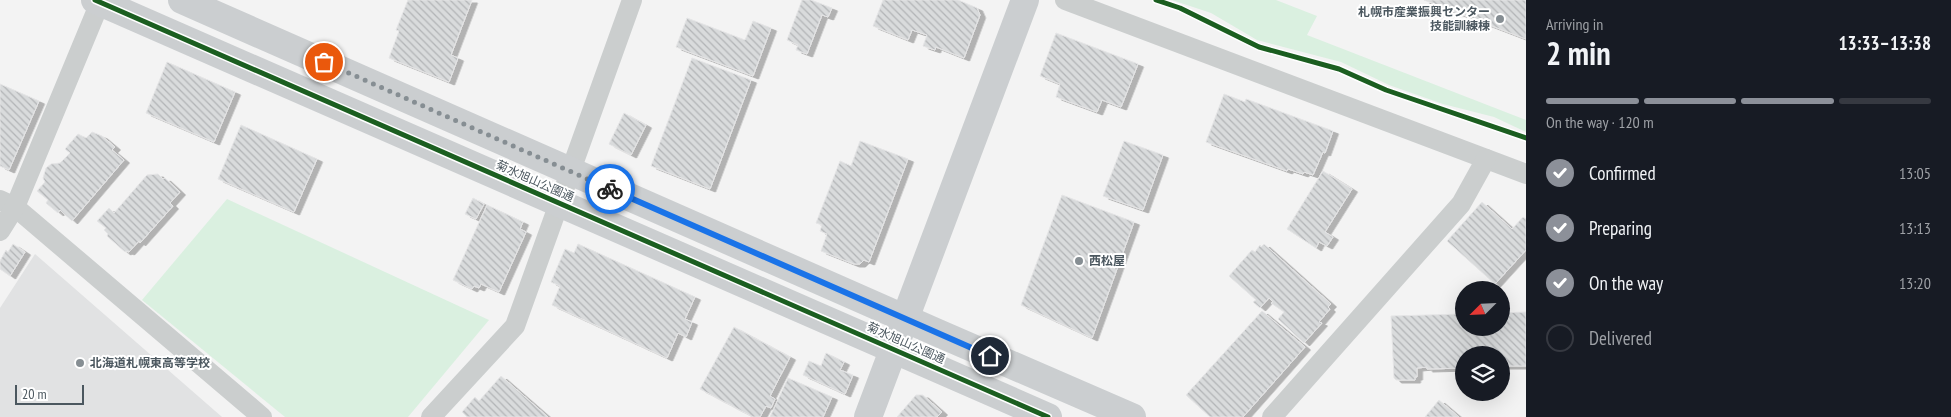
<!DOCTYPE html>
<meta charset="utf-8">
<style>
body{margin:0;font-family:"PT Sans Narrow","Noto Sans JP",sans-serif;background:#242831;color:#f1f3f6;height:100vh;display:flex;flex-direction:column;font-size:19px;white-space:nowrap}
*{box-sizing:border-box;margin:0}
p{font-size:16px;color:#9ea1a6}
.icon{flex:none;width:28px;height:28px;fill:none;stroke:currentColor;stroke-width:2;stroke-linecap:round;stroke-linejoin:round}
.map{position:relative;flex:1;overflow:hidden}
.sheet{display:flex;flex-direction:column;background:#171b24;width:425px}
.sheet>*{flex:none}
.needle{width:32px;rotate:246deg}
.buttons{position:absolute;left:1455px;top:281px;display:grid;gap:10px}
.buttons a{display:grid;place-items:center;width:55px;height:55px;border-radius:50%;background:#171b24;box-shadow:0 5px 20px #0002;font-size:25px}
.scale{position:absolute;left:15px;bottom:12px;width:69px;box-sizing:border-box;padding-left:5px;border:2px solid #4b575f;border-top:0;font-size:14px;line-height:18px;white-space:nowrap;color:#4b575f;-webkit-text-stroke:4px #fff;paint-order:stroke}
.pin{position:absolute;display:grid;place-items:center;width:42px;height:42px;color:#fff;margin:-21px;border:2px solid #fff;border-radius:50%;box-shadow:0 1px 5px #0007}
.courier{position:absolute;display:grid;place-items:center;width:50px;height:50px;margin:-25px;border:4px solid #1a73e8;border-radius:50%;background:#fff;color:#222;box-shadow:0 1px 6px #0007}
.head em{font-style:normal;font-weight:600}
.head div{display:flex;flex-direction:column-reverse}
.head{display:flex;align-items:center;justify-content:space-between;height:85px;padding:0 20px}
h1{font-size:32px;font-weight:600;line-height:38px}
.bar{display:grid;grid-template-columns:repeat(4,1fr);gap:8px 5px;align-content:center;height:60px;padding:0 20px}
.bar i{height:6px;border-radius:4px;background:#363941}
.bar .on{background:#8c9099}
.bar p{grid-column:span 4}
ol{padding:0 20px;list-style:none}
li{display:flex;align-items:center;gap:15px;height:55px}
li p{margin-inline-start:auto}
li .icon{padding:5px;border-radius:50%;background:#8c9099;color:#fff;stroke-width:4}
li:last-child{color:#9ea1a6}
li i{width:28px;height:28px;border:2px solid #363941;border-radius:50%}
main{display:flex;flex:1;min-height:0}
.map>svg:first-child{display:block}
.education{fill:#e1e2e3}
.green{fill:#daf0e0}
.building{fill:url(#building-back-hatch);stroke:#e5e5e6;filter:url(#shadow)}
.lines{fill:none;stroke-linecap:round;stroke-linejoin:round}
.street{stroke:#cbcece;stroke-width:20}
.secondary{stroke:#cbced0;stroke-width:28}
.cycleway-casing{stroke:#fff;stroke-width:8}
.cycleway{stroke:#1b5e20;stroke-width:5}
.done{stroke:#868e93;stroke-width:5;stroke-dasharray:0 9}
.route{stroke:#1a73e8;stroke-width:6}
.poi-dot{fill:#868e93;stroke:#fff;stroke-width:2}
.labels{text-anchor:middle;stroke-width:4;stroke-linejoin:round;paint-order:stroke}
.poi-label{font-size:12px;font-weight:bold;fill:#4b575f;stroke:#fff;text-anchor:start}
.street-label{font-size:12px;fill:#4b575f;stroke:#fff}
</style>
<main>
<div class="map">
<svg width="1526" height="417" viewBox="0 0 1526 417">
<defs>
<pattern id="building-back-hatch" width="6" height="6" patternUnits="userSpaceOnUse" patternTransform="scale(1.25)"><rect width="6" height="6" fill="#d9dbdc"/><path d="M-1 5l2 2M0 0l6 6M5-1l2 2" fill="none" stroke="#b2b4b6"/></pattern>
<filter id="shadow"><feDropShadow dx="5.5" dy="3" stdDeviation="0" flood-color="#0004"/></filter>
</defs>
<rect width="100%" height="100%" fill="#f3f3f3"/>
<!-- education -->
<polygon class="education" points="35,254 222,417 0,417 0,308"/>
<!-- green -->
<g class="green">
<polygon points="1172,0 1276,0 1317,16 1307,35 1526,120 1526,132 1494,117 1443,104 1389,85 1341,62 1257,40 1211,13"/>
<polygon points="227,199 489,320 408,417 285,417 142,300"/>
</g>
<!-- building -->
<g class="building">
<polygon points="408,0 472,0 451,55 458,58 449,82 389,58 399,31 396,30"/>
<polygon points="802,0 811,0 832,8 828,17 822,15 807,54 796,50 798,45 787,40"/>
<polygon points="883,0 958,0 977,8 980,15 964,58 936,47 935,50 923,46 927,35 912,30 908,40 873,26"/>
<polygon points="1424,0 1526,0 1526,39"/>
<polygon points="687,18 745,40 753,21 771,28 753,76 676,47"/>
<polygon points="1056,33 1138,64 1121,107 1102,100 1097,112 1056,97 1060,84 1040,76"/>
<polygon points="692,58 751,80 710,189 651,166"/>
<polygon points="167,62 235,92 214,142 146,113"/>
<polygon points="0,84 39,101 9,170 0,166"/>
<polygon points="1224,94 1245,102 1246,99 1333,131 1325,153 1323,152 1313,175 1304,172 1303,174 1288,169 1287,171 1206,142"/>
<polygon points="624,113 646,125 631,155 609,144"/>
<polygon points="241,125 317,159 294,212 218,179"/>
<polygon points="92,132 102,136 115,147 112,150 124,160 72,221 60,210 58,213 46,203 48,200 37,191 45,182 43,178 46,168 51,164 60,163 70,153 65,149 78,134 86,138"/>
<polygon points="860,141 908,159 869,262 864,260 860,264 854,264 821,251 827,234 820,231 822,225 816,223 840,161 851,166"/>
<polygon points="1124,141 1163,155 1143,210 1103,196"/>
<polygon points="1323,171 1352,189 1325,232 1333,237 1327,246 1319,242 1316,248 1287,229"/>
<polygon points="158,174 163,179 165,178 180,192 170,203 173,206 140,243 139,241 129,252 127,251 125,252 107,236 108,234 104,230 106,228 97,221 109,208 114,213 147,175"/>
<polygon points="1062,195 1134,222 1092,338 1021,305"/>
<polygon points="473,198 484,204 476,219 465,214"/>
<polygon points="1482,202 1512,229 1523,217 1526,219 1526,250 1495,284 1447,241"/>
<polygon points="487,205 523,222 520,229 526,232 499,292 481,284 479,288 474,286 472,289 453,280"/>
<polygon points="13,244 25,252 10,276 0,269 0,261 6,250 8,252"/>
<polygon points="578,244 695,297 685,319 692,322 686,337 678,333 667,358 552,305 560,286 551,282 565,249 574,253"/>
<polygon points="1264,244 1331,304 1328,307 1330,309 1319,322 1322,323 1304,343 1278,319 1284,312 1271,303 1273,302 1269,298 1260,308 1253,302 1256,300 1229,276 1252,250 1255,252 1260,245 1261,247"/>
<polygon points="1262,311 1305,347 1243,417 1210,417 1186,395"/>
<polygon points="1526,312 1526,366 1501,366 1501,355 1464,355 1464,368 1427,369 1427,367 1417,368 1417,377 1415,377 1415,380 1396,380 1394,378 1391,316 1464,314 1464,328 1501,328 1501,313"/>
<polygon points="734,327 790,357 770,396 775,399 771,408 766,406 760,417 753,417 700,389"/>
<polygon points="826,353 844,362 840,370 853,375 845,394 803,375 809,361 821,366"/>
<polygon points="501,376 548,417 467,417 462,412 475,397 479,401"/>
<polygon points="788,378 832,397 823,417 770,417"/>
<polygon points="916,395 923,395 942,412 937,417 897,417"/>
<polygon points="1439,400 1459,417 1425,417"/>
</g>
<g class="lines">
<!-- street -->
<g class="street">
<polyline points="1065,0 1526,174"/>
<polyline points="0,200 15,207 262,417"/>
<polyline points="0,231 15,207 101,0"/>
<polyline points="431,417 515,326 632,0"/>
<polyline points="1272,417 1461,204 1486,159"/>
</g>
<!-- secondary -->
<g class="secondary">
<polyline points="95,0 1048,417"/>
<polyline points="182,0 938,333 1132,417"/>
<polyline points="868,417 1025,0"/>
</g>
<!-- cycleway casing -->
<g class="cycleway-casing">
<g id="cycleway">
<polyline points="95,0 1048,417"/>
<polyline points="1156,0 1180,8 1259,47 1339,69 1386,90 1526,138"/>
</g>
</g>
<!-- cycleway -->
<use href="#cycleway" class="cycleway"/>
</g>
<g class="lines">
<!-- done -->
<polyline class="done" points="324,62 610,189"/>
<!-- route -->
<polyline class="route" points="610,189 990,356"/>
</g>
<!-- markers -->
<g class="poi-dot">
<circle cx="1500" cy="19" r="5"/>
<circle cx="1079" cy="261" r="5"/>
<circle cx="80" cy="363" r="5"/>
</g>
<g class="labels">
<!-- poi labels -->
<g class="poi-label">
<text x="1490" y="16" text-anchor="end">札幌市産業振興センター<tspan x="1490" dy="14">技能訓練棟</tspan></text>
<text x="1089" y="265">西松屋</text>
<text x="90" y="367">北海道札幌東高等学校</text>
</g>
<!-- street labels -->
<g class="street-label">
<text transform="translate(535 181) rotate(24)" y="4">菊水旭山公園通</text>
<text transform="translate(906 343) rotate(24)" y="4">菊水旭山公園通</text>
</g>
</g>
</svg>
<div class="buttons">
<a><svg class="needle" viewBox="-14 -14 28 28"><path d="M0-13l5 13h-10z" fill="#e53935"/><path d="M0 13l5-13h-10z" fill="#9ea1a6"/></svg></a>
<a><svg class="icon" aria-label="layers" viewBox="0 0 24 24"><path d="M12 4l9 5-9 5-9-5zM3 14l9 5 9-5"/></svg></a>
</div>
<div class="scale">20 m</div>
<div class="pin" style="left:324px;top:62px;background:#ea580c"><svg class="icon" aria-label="bag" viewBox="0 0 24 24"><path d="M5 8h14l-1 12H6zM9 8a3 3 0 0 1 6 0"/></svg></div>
<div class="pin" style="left:990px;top:356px;background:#1f2937"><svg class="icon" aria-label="home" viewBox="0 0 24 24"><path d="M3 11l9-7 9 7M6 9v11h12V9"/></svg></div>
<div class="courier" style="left:610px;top:189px"><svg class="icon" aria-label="bike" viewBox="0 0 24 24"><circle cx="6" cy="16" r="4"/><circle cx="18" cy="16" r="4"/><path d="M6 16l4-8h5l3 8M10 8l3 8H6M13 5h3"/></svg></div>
</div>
<section class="sheet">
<div class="head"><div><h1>2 min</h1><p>Arriving in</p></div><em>13:33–13:38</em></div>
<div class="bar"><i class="on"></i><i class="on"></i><i class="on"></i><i></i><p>On the way · 120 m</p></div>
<ol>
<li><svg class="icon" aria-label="check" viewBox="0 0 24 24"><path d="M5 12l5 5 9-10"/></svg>Confirmed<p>13:05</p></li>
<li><svg class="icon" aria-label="check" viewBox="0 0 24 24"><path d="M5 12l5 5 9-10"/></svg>Preparing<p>13:13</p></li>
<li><svg class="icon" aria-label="check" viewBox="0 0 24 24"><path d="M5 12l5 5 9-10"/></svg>On the way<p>13:20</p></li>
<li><i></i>Delivered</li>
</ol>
</section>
</main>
